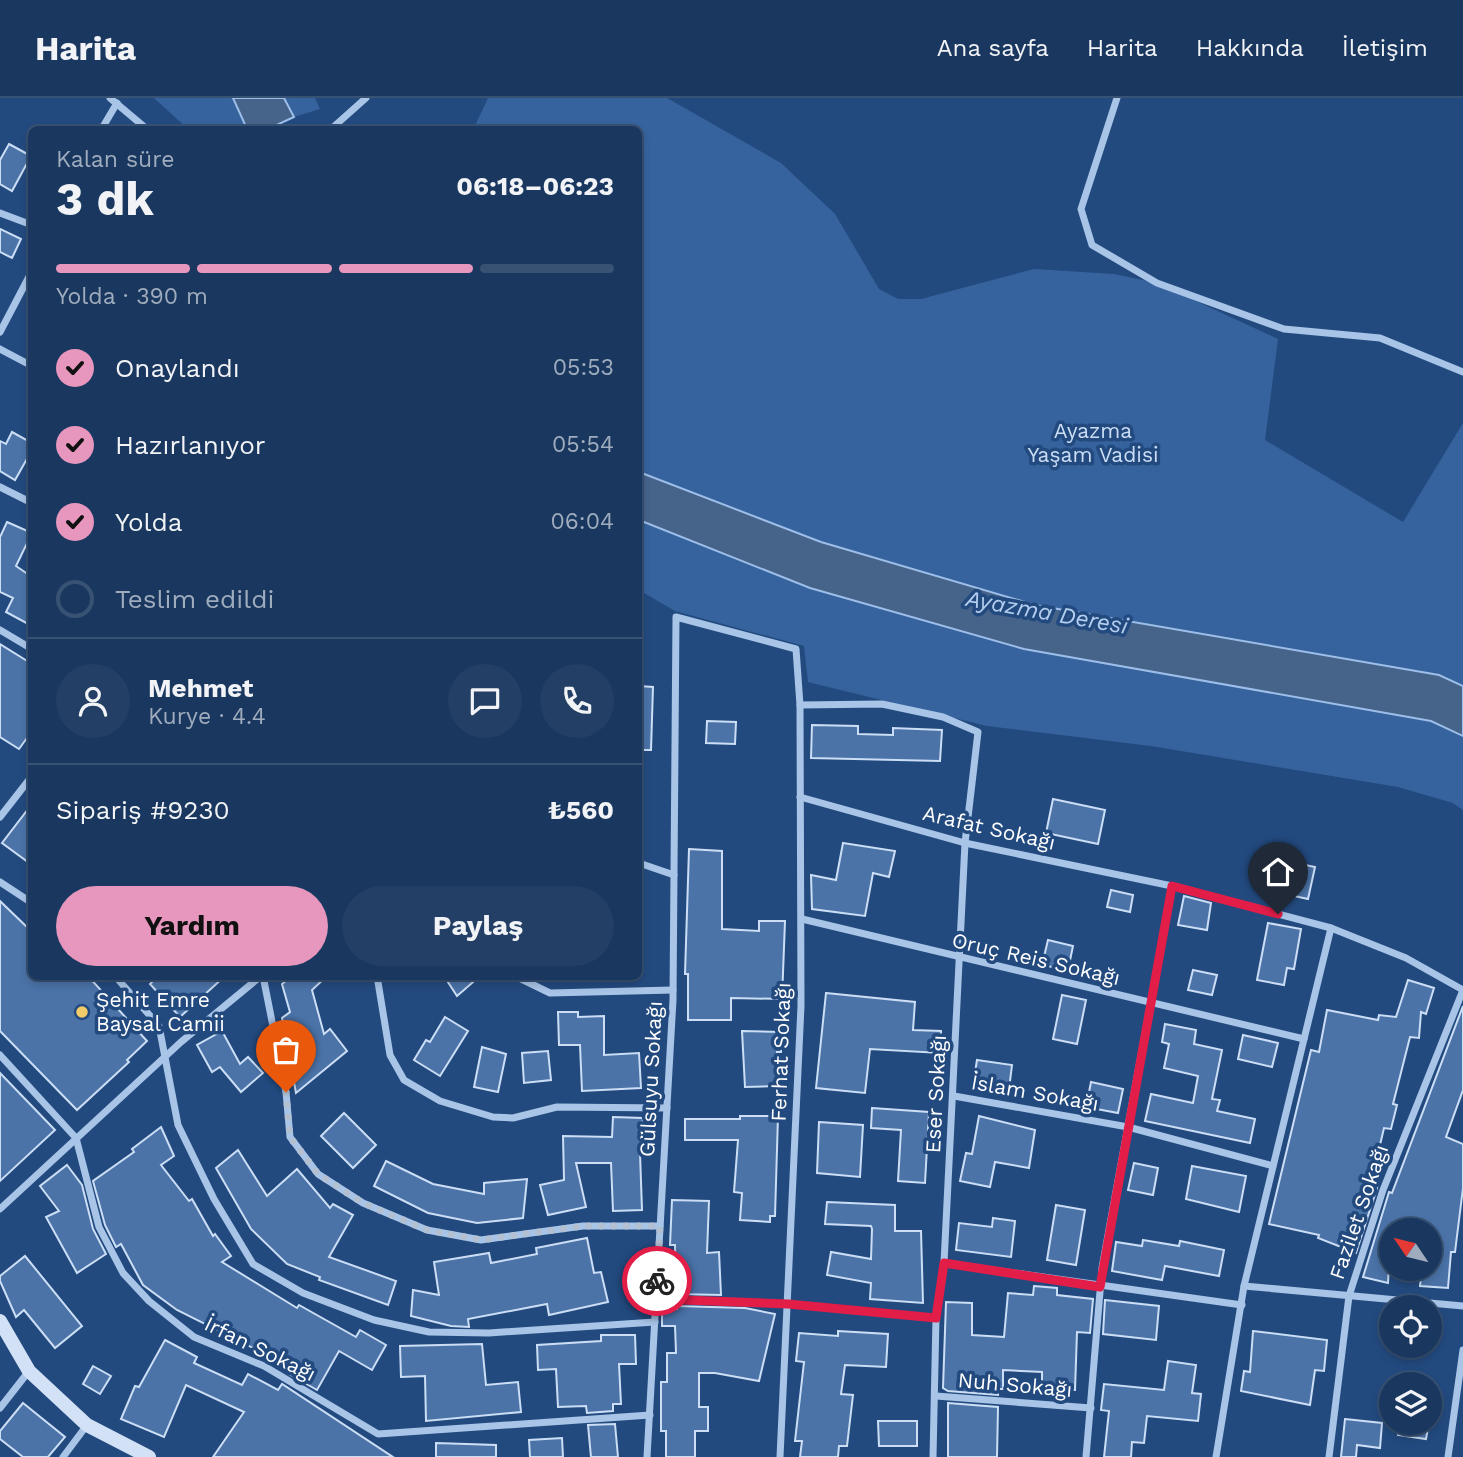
<!DOCTYPE html>
<html lang="tr">
<meta charset="utf-8">
<style>
body{margin:0;font-family:"Work Sans",sans-serif;background:#233f65;color:#f1f3f6;height:100vh;display:flex;flex-direction:column;font-size:26px;white-space:nowrap}
*{box-sizing:border-box;margin:0}
p{font-size:23px;color:#9facbd}
.icon{flex:none;width:38px;height:38px;fill:none;stroke:currentColor;stroke-width:2;stroke-linecap:round;stroke-linejoin:round}
.map{position:relative;flex:1;overflow:hidden}
.side{position:absolute;left:28px;top:28px;width:614px;height:854px;display:flex;flex-direction:column;background:#1a385f;border-radius:10px;box-shadow:0 4px 10px #0003,0 0 0 2px #385274}
.side>*{flex:none}
.needle{width:46px;rotate:305deg}
.fabs{position:absolute;left:1379px;top:1120px;display:grid;gap:14px}
.fabs a{display:grid;place-items:center;width:63px;height:63px;border-radius:50%;background:#1a385f;box-shadow:0 4px 10px #0003,0 0 0 2px #385274;font-size:35px}
.pin{position:absolute;display:grid;place-items:center;width:60px;height:60px;color:#fff;margin:-72px -30px;border-radius:50% 50% 50% 0;rotate:-45deg;box-shadow:0 0 7px #0007}
.pin .icon{rotate:45deg}
.courier{position:absolute;display:grid;place-items:center;width:70px;height:70px;margin:-35px;border:5px solid #e11d48;border-radius:50%;background:#fff;color:#222;box-shadow:0 2px 9px #0007}
.headline em{font-style:normal;font-weight:700}
.headline div{display:flex;flex-direction:column-reverse}
.headline{display:flex;align-items:center;justify-content:space-between;height:119px;padding:0 28px}
h1{font-size:46px;font-weight:700;line-height:52px}
.bar{display:grid;grid-template-columns:repeat(4,1fr);gap:10px 7px;align-content:center;height:84px;padding:0 28px}
.bar i{height:9px;border-radius:5px;background:#385274}
.bar .on{background:#e797bd}
.bar p{grid-column:span 4}
.line{display:flex;align-items:center;gap:18px;padding:0 28px;border-top:2px solid #385274}
.line div{flex:1}
.round{display:grid;place-items:center;flex:none;width:74px;height:74px;border-radius:37px;background:#233f65}
ol{padding:0 28px;list-style:none}
li{display:flex;align-items:center;gap:21px;height:77px}
li p{margin-inline-start:auto}
li .icon{padding:7px;border-radius:50%;background:#e797bd;color:#111;stroke-width:4}
li:last-child{color:#9facbd}
li i{width:38px;height:38px;border:4px solid #385274;border-radius:50%}
.button{display:flex;gap:14px;margin-top:auto;padding:14px 28px}
.button a{flex:1;height:80px;border-radius:42px;background:#e797bd;color:#111;font-size:28px;font-weight:700;line-height:80px;text-align:center}
.button a+a{background:#233f65;color:#f1f3f6}
header{display:flex;align-items:center;gap:42px;box-sizing:border-box;height:98px;padding:0 35px;background:#1a385f;border-bottom:2px solid #385274}
header strong{font-size:33px}
nav{display:flex;gap:38px;margin-inline-start:auto;font-size:24px}
.map>svg:first-child{display:block}
.green{fill:#36639d}
.water{fill:#46638a;stroke:#9cbee8;stroke-width:2}
.building{fill:#4b73a8;stroke:#cbdef5;stroke-width:2}
.lines{fill:none;stroke-linecap:round;stroke-linejoin:round}
.minor{stroke:#a8c4e7;stroke-width:7}
.secondary{stroke:#d2e1f6;stroke-width:14}
.done{stroke:#b2c0d2;stroke-width:7;stroke-dasharray:0 12.6}
.route{stroke:#e11d48;stroke-width:9}
.poi-dot{fill:#f2cc6b;stroke:#234a7f;stroke-width:2.5}
.labels{text-anchor:middle;stroke-width:7;stroke-linejoin:round;paint-order:stroke}
.park-label{font-size:21px;fill:#cbdef5;stroke:#234a7f}
.street-label{font-size:21px;fill:#fff;stroke:#234a7f}
.poi-label{font-size:21px;fill:#fff;stroke:#234a7f;text-anchor:start}
.water-label{font-size:23px;font-style:italic;fill:#b3ceee;stroke:#234a7f}
</style>
<header>
<strong>Harita</strong>
<nav><a>Ana sayfa</a><a>Harita</a><a>Hakkında</a><a>İletişim</a></nav>
</header>
<div class="map">
<svg width="1463" height="1359" viewBox="0 0 1463 1359">
<rect width="100%" height="100%" fill="#234a7f"/>
<!-- green -->
<g class="green">
<polygon points="154,0 233,0 247,31 188,31"/>
<polygon points="284,0 315,0 320,11 294,19"/>
<polygon points="488,0 667,0 781,65 835,116 879,191 898,201 921,201 1034,171 1114,176 1157,185 1278,241 1265,342 1403,424 1463,325 1463,587 1439,577 1035,507 821,444 639,374 639,32 473,32"/>
<polygon points="639,422 810,490 1024,551 1431,623 1463,638 1463,712 1453,705 1398,689 1151,648 987,628 808,584 804,548 675,513 639,492"/>
</g>
<!-- water -->
<g class="water">
<polygon points="233,0 284,0 294,19 268,31 247,31"/>
<polygon points="639,374 821,444 1035,507 1439,577 1463,588 1463,638 1431,623 1024,551 810,490 639,422"/>
</g>
<!-- building -->
<g class="building">
<polygon points="9,46 31,58 12,93 0,86 0,62"/>
<polygon points="0,131 21,141 12,160 0,154"/>
<polygon points="12,334 32,345 32,352 15,382 0,373 0,343 6,346"/>
<polygon points="7,424 32,435 16,468 32,479 32,528 6,514 13,500 0,494 0,439"/>
<polygon points="0,546 32,566 32,633 19,651 0,639"/>
<polygon points="639,588 653,589 651,652 639,652"/>
<polygon points="707,623 736,624 735,646 706,645"/>
<polygon points="812,627 858,628 858,636 893,637 893,630 942,632 940,663 811,660"/>
<polygon points="1053,701 1105,712 1098,746 1046,735"/>
<polygon points="32,706 32,767 2,745"/>
<polygon points="843,745 895,753 889,779 873,775 865,818 812,811 811,777 836,782"/>
<polygon points="689,751 722,753 722,831 759,833 759,823 785,823 782,901 731,900 731,922 688,922 688,876 685,876"/>
<polygon points="1291,764 1315,769 1308,801 1285,796"/>
<polygon points="1111,792 1133,797 1130,814 1107,809"/>
<polygon points="1184,798 1211,805 1207,832 1178,827"/>
<polygon points="0,803 32,834 32,878 88,878 147,943 127,962 129,964 77,1012 0,933"/>
<polygon points="1268,825 1301,831 1294,871 1287,870 1284,887 1257,882"/>
<polygon points="1048,842 1073,848 1068,872 1042,867"/>
<polygon points="1193,872 1217,877 1212,897 1188,892"/>
<polygon points="158,878 225,878 180,919 150,886"/>
<polygon points="292,878 327,878 312,892 324,936 330,931 347,953 296,995 282,920 290,914 282,886"/>
<polygon points="444,878 480,878 457,898"/>
<polygon points="1408,882 1434,890 1426,916 1421,914 1419,940 1410,939 1393,1006 1397,1007 1391,1031 1384,1030 1376,1064 1381,1066 1377,1090 1356,1155 1318,1140 1319,1137 1269,1126 1311,952 1319,954 1327,912 1378,922 1379,917 1396,919"/>
<polygon points="826,895 915,904 913,932 941,933 940,955 870,951 865,995 816,990"/>
<polygon points="1062,897 1086,902 1077,946 1053,941"/>
<polygon points="1463,908 1463,992 1446,1039 1463,1046 1463,1090 1455,1154 1451,1154 1448,1190 1420,1188 1422,1171 1430,1171 1430,1132 1391,1132 1388,1185 1363,1179 1389,1094 1392,1095"/>
<polygon points="558,914 578,914 578,919 604,918 604,957 639,955 641,990 582,993 580,947 559,947"/>
<polygon points="445,919 468,933 440,978 414,962 426,942 430,944"/>
<polygon points="1165,926 1196,932 1194,946 1222,952 1212,1001 1220,1002 1217,1013 1255,1021 1250,1045 1145,1023 1151,996 1193,1005 1198,978 1164,970 1169,946 1162,944"/>
<polygon points="222,933 240,966 248,959 263,975 241,994 220,969 212,974 197,947"/>
<polygon points="742,933 781,934 781,954 777,954 777,988 745,989"/>
<polygon points="1243,937 1278,945 1272,969 1238,961"/>
<polygon points="482,949 506,956 498,994 474,989"/>
<polygon points="548,953 551,982 524,985 522,955"/>
<polygon points="977,962 1012,967 1009,991 973,987"/>
<polygon points="0,975 55,1032 0,1083"/>
<polygon points="1091,984 1123,991 1118,1015 1086,1009"/>
<polygon points="872,1010 929,1014 925,1085 898,1083 901,1032 871,1030"/>
<polygon points="344,1015 376,1047 353,1070 321,1038"/>
<polygon points="740,1018 778,1018 775,1118 770,1118 770,1124 740,1122 742,1095 734,1094 738,1042 685,1042 685,1021 740,1021"/>
<polygon points="979,1018 1035,1032 1029,1070 995,1064 990,1089 960,1083 966,1055 972,1056"/>
<polygon points="613,1019 643,1020 640,1055 642,1112 613,1113 611,1065 576,1065 586,1109 548,1117 540,1087 564,1082 563,1038 612,1039"/>
<polygon points="819,1024 863,1027 860,1079 817,1075"/>
<polygon points="161,1029 174,1058 161,1067 189,1103 192,1101 213,1138 215,1136 231,1158 222,1164 297,1210 299,1207 356,1239 360,1232 386,1247 372,1272 339,1253 317,1292 289,1276 293,1270 177,1212 143,1187 121,1146 116,1149 105,1127 93,1083 134,1054 132,1051"/>
<polygon points="238,1052 267,1098 297,1071 330,1110 333,1106 353,1117 329,1159 396,1183 388,1207 319,1182 320,1179 287,1166 251,1131 216,1070"/>
<polygon points="386,1063 433,1086 484,1096 484,1085 527,1081 523,1120 477,1125 428,1115 374,1088"/>
<polygon points="1134,1065 1158,1070 1153,1097 1128,1092"/>
<polygon points="67,1067 82,1087 93,1131 106,1156 77,1175 46,1119 59,1113 40,1088"/>
<polygon points="1192,1068 1246,1078 1239,1114 1186,1101"/>
<polygon points="672,1102 709,1103 707,1155 719,1154 721,1197 676,1196 675,1147 670,1147"/>
<polygon points="827,1104 895,1107 895,1133 921,1133 923,1205 870,1201 871,1185 827,1177 831,1154 871,1161 872,1131 871,1128 825,1126"/>
<polygon points="1056,1107 1085,1112 1076,1167 1047,1162"/>
<polygon points="993,1120 1015,1123 1011,1159 956,1152 959,1125 992,1129"/>
<polygon points="587,1140 594,1175 601,1174 608,1204 549,1217 547,1206 468,1221 469,1229 451,1228 411,1218 413,1192 439,1197 434,1164 489,1155 491,1165 537,1156 536,1150"/>
<polygon points="1143,1142 1179,1148 1180,1143 1224,1152 1219,1178 1165,1168 1162,1182 1112,1173 1116,1144 1142,1148"/>
<polygon points="25,1158 82,1228 55,1250 24,1212 16,1219 0,1183 0,1178"/>
<polygon points="1034,1188 1057,1190 1057,1197 1093,1201 1090,1235 1077,1234 1075,1292 1042,1291 1042,1274 1003,1272 1003,1291 998,1291 998,1297 948,1293 943,1290 946,1204 972,1205 972,1237 1004,1239 1008,1195 1033,1197"/>
<polygon points="1105,1202 1159,1208 1156,1242 1103,1236"/>
<polygon points="677,1208 745,1210 775,1216 759,1283 715,1275 699,1275 699,1309 708,1309 708,1333 695,1333 695,1359 666,1359 666,1333 661,1333 661,1284 667,1284 667,1255 676,1255 675,1228 662,1228 662,1211 677,1211"/>
<polygon points="838,1233 888,1236 886,1269 845,1267 841,1296 853,1297 847,1348 839,1348 838,1359 800,1359 802,1343 795,1343 804,1264 796,1263 799,1235 838,1238"/>
<polygon points="1253,1233 1327,1242 1324,1273 1315,1272 1310,1307 1241,1293 1244,1273 1250,1274"/>
<polygon points="601,1237 635,1237 636,1266 619,1266 621,1306 613,1306 613,1313 587,1315 586,1308 558,1309 556,1271 538,1272 537,1247 601,1243"/>
<polygon points="165,1242 197,1259 194,1265 242,1287 248,1276 278,1292 282,1286 393,1359 213,1359 244,1314 186,1287 164,1339 121,1321 135,1288 139,1289"/>
<polygon points="482,1246 486,1287 518,1284 521,1314 426,1323 425,1278 401,1279 400,1248"/>
<polygon points="1168,1263 1196,1267 1192,1295 1201,1296 1198,1323 1147,1318 1144,1345 1132,1344 1131,1359 1104,1359 1109,1313 1101,1312 1104,1286 1164,1292"/>
<polygon points="93,1268 111,1278 100,1296 83,1286"/>
<polygon points="23,1305 65,1339 48,1359 23,1359 0,1341 0,1333"/>
<polygon points="948,1305 998,1309 997,1359 948,1359"/>
<polygon points="1345,1321 1382,1325 1380,1350 1357,1347 1356,1359 1341,1359"/>
<polygon points="878,1323 917,1323 917,1348 879,1348"/>
<polygon points="1400,1325 1429,1325 1426,1341 1398,1337"/>
<polygon points="615,1326 618,1359 591,1359 588,1327"/>
<polygon points="562,1340 563,1359 530,1359 529,1342"/>
<polygon points="436,1345 496,1347 496,1359 436,1359"/>
</g>
<g class="lines">
<!-- minor -->
<g class="minor">
<polyline points="110,0 148,32"/>
<polyline points="1117,0 1081,111 1092,147 1157,185 1284,231 1380,240 1463,274"/>
<polyline points="101,32 117,5"/>
<polyline points="330,32 366,0"/>
<polyline points="0,115 32,127"/>
<polyline points="0,234 32,173"/>
<polyline points="0,251 32,268"/>
<polyline points="0,389 32,405"/>
<polyline points="0,532 32,551"/>
<polyline points="800,607 882,606 943,619 978,634 965,745 944,1165 936,1220 933,1359"/>
<polyline points="800,699 965,745 1172,788"/>
<polyline points="0,719 32,678"/>
<polyline points="639,765 674,777"/>
<polyline points="0,784 32,805"/>
<polyline points="802,821 1304,941"/>
<polyline points="115,878 159,928 178,1027 214,1101 253,1166 303,1195 374,1222 429,1234 489,1235 655,1224"/>
<polyline points="263,878 286,994 290,1039 318,1076 363,1105 427,1132 481,1142 583,1128 660,1128"/>
<polyline points="377,878 390,957 404,982 440,1003 493,1019 513,1020 557,1009 667,1010"/>
<polyline points="515,878 550,895 673,892"/>
<polyline points="1463,892 1406,860 1331,830 1244,1188 1463,1208"/>
<polyline points="0,957 76,1040 99,1129 123,1175 149,1203 194,1239 264,1268 378,1336 650,1317"/>
<polyline points="954,998 1128,1029 1273,1068"/>
<polyline points="0,1111 181,944 261,878"/>
<polyline points="944,1165 1242,1207"/>
<polyline points="656,1201 788,1206 936,1220"/>
<polyline points="936,1298 1091,1310"/>
<polyline points="0,1310 29,1273"/>
<polyline points="63,1359 87,1327"/>
<polyline points="647,1359 673,902 676,519 796,551 800,607 801,908 780,1359"/>
<polyline points="1086,1359 1102,1170 1172,788 1331,830"/>
<polyline points="1216,1359 1244,1188"/>
<polyline points="1329,1359 1349,1198 1383,1092 1463,892"/>
<polyline points="1448,1359 1463,1252"/>
</g>
<!-- secondary -->
<polyline class="secondary" points="0,1223 29,1273 87,1327 149,1359"/>
</g>
<g class="lines">
<!-- done -->
<polyline class="done" points="286,994 290,1039 318,1076 363,1105 427,1132 481,1142 583,1128 660,1128 657,1183"/>
<!-- route -->
<polyline class="route" points="657,1183 656,1201 788,1206 936,1220 944,1165 1100,1189 1172,788 1278,816"/>
</g>
<!-- markers -->
<circle class="poi-dot" cx="82" cy="914" r="7"/>
<g class="labels">
<!-- park labels -->
<g class="park-label">
<text x="1093" y="340">Ayazma<tspan x="1093" dy="24">Yaşam Vadisi</tspan></text>
</g>
<!-- street labels -->
<g class="street-label">
<text transform="translate(989 730) rotate(13)" y="7">Arafat Sokağı</text>
<text transform="translate(1036 861) rotate(13)" y="7">Oruç Reis Sokağı</text>
<text transform="translate(781 954) rotate(-88)" y="7">Ferhat Sokağı</text>
<text transform="translate(651 981) rotate(-87)" y="7">Gülsuyu Sokağı</text>
<text transform="translate(1035 995) rotate(10)" y="7">İslam Sokağı</text>
<text transform="translate(936 996) rotate(-87)" y="7">Eser Sokağı</text>
<text transform="translate(1359 1114) rotate(-71)" y="7">Fazilet Sokağı</text>
<text transform="translate(260 1251) rotate(26)" y="7">İrfan Sokağı</text>
<text transform="translate(1015 1287) rotate(5)" y="7">Nuh Sokağı</text>
</g>
<!-- poi labels -->
<g class="poi-label">
<text x="96" y="909">Şehit Emre<tspan x="96" dy="24">Baysal Camii</tspan></text>
</g>
<!-- water labels -->
<g class="water-label">
<text transform="translate(1047 514) rotate(10)" y="8">Ayazma Deresi</text>
</g>
</g>
</svg>
<div class="fabs">
<a><svg class="needle" viewBox="-14 -14 28 28"><path d="M0-13l5 13h-10z" fill="#e53935"/><path d="M0 13l5-13h-10z" fill="#9facbd"/></svg></a>
<a><svg class="icon" aria-label="locate" viewBox="0 0 24 24"><circle cx="12" cy="12" r="6"/><path d="M12 2v4M12 18v4M2 12h4M18 12h4"/></svg></a>
<a><svg class="icon" aria-label="layers" viewBox="0 0 24 24"><path d="M12 4l9 5-9 5-9-5zM3 14l9 5 9-5"/></svg></a>
</div>
<div class="pin" style="left:286px;top:994px;background:#ea580c"><svg class="icon" aria-label="bag" viewBox="0 0 24 24"><path d="M5 8h14l-1 12H6zM9 8a3 3 0 0 1 6 0"/></svg></div>
<div class="pin" style="left:1278px;top:816px;background:#1f2937"><svg class="icon" aria-label="home" viewBox="0 0 24 24"><path d="M3 11l9-7 9 7M6 9v11h12V9"/></svg></div>
<div class="courier" style="left:657px;top:1183px"><svg class="icon" aria-label="bike" viewBox="0 0 24 24"><circle cx="6" cy="16" r="4"/><circle cx="18" cy="16" r="4"/><path d="M6 16l4-8h5l3 8M10 8l3 8H6M13 5h3"/></svg></div>
<section class="side">
<div class="headline"><div><h1>3 dk</h1><p>Kalan süre</p></div><em>06:18–06:23</em></div>
<div class="bar"><i class="on"></i><i class="on"></i><i class="on"></i><i></i><p>Yolda · 390 m</p></div>
<ol>
<li><svg class="icon" aria-label="check" viewBox="0 0 24 24"><path d="M5 12l5 5 9-10"/></svg>Onaylandı<p>05:53</p></li>
<li><svg class="icon" aria-label="check" viewBox="0 0 24 24"><path d="M5 12l5 5 9-10"/></svg>Hazırlanıyor<p>05:54</p></li>
<li><svg class="icon" aria-label="check" viewBox="0 0 24 24"><path d="M5 12l5 5 9-10"/></svg>Yolda<p>06:04</p></li>
<li><i></i>Teslim edildi</li>
</ol>
<div class="line" style="height:126px"><a class="round"><svg class="icon" aria-label="person" viewBox="0 0 24 24"><circle cx="12" cy="8" r="4"/><path d="M4 21q1-7 8-7t8 7"/></svg></a><div><b>Mehmet</b><p>Kurye · 4.4</p></div><a class="round"><svg class="icon" aria-label="chat" viewBox="0 0 24 24"><path d="M4 5h16v11H9l-5 4z"/></svg></a><a class="round"><svg class="icon" aria-label="phone" viewBox="0 0 24 24"><path d="M5 4h4l2 5-3 2q2 4 5 5l2-3 5 2v4C11 20 4 13 5 4z"/></svg></a></div>
<div class="line" style="height:91px"><div>Sipariş #9230</div><b>₺560</b></div>
<div class="button"><a>Yardım</a><a>Paylaş</a></div>
</section>
</div>
